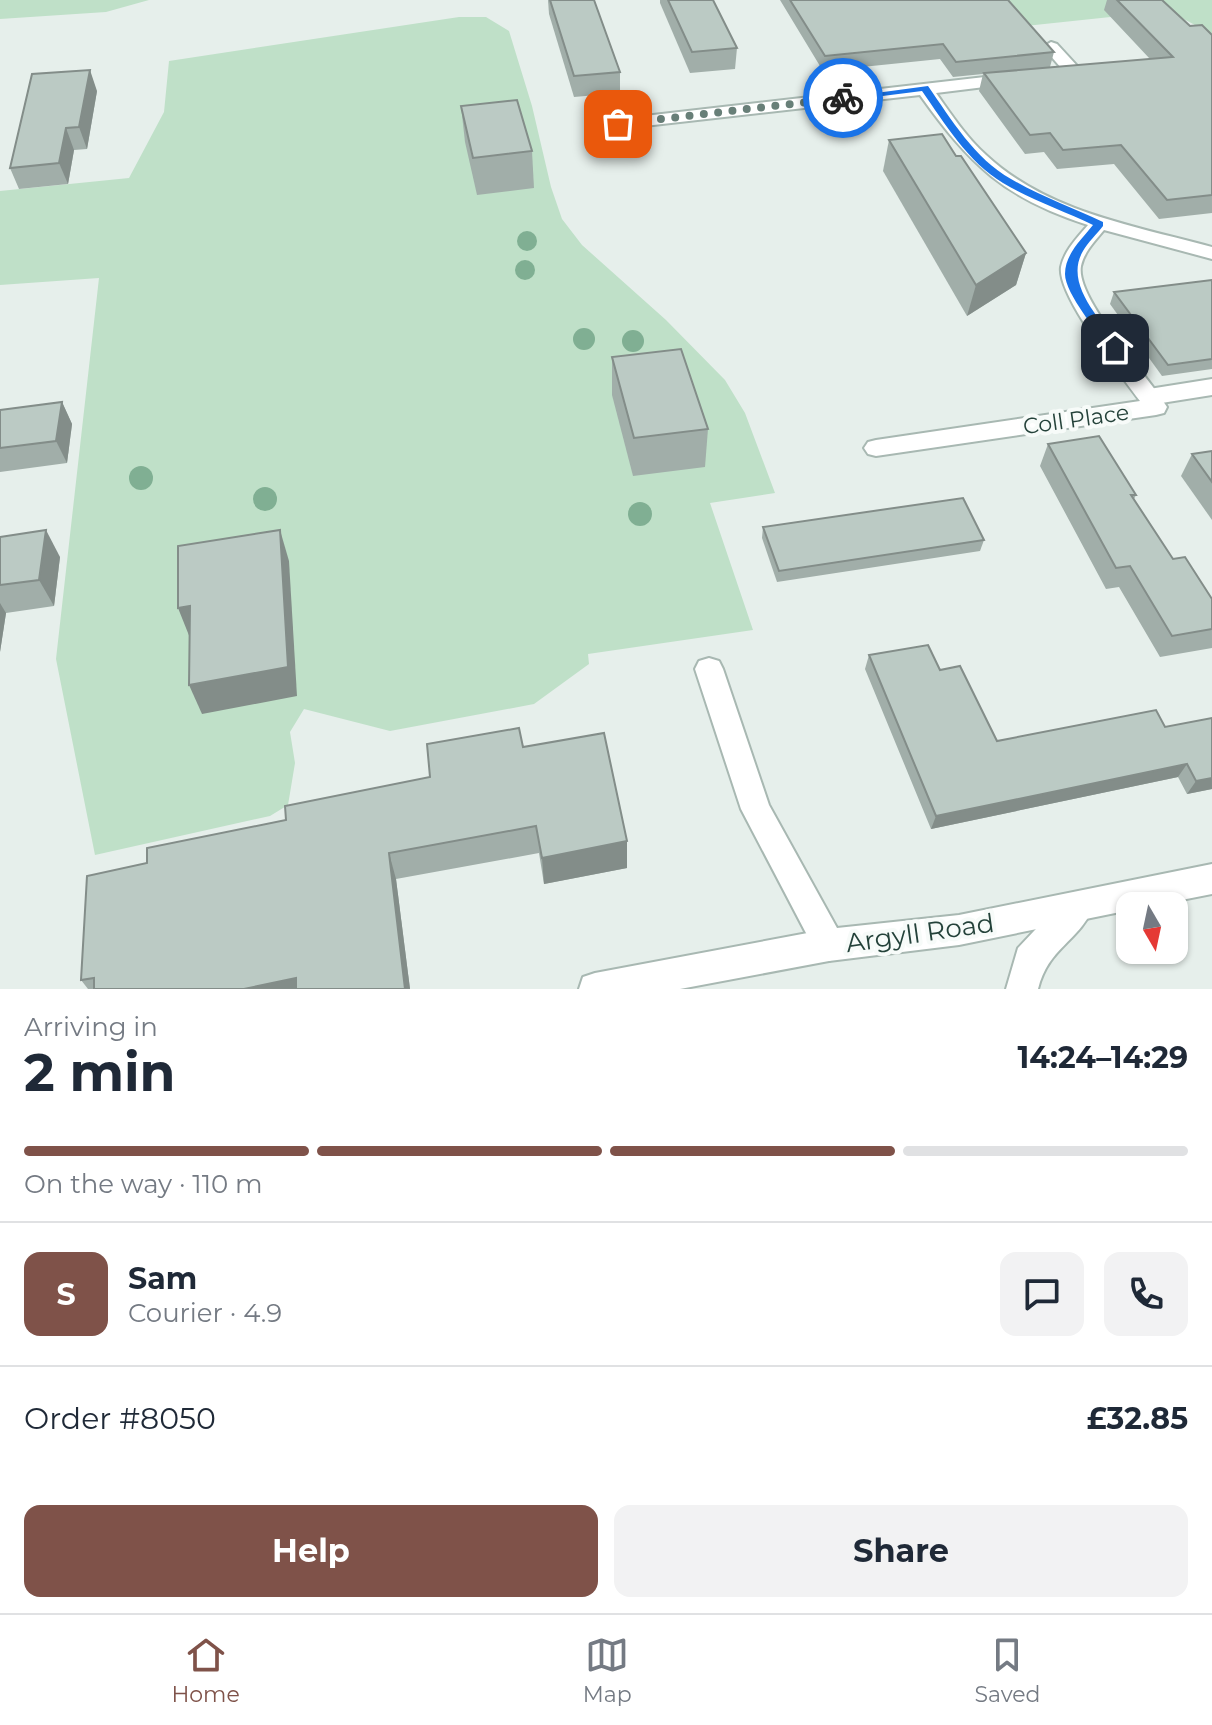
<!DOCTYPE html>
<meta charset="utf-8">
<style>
body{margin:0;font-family:Montserrat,sans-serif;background:#f2f2f3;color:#1f2937;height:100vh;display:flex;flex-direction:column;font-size:30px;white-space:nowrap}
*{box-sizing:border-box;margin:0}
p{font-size:26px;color:#747a83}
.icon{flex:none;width:44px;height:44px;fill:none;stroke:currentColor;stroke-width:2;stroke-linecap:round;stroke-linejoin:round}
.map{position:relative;height:989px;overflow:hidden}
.details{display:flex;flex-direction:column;background:#fff;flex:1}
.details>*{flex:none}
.needle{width:52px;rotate:171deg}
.fabs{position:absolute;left:1116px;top:892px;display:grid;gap:16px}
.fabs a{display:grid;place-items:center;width:72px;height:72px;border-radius:16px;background:#fff;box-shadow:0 2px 6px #0004;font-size:40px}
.pin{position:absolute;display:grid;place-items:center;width:68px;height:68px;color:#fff;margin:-34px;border-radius:16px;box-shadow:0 4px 12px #0006}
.courier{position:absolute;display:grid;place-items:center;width:80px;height:80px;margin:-40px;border:6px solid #1a73e8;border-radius:50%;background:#fff;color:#222;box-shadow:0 2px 10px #0007}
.head em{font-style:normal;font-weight:700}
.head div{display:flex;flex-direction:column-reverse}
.head{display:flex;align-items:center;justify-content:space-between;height:136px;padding:0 24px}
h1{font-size:52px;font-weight:700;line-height:60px}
.bar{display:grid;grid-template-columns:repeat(4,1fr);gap:12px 8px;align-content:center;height:96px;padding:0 24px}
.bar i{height:10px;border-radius:6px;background:#e0e1e3}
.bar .on{background:#7f5249}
.bar p{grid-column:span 4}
.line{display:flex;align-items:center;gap:20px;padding:0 24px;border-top:2px solid #e0e1e3}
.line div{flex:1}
.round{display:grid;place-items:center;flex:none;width:84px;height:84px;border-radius:16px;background:#f2f2f3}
.button{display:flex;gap:16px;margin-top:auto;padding:16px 24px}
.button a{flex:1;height:92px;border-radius:16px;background:#7f5249;color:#fff;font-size:32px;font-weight:700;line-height:92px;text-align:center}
.button a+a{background:#f2f2f3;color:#1f2937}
.tab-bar{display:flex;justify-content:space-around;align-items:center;height:112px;border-top:2px solid #e0e1e3;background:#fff;font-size:22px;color:#747a83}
.tab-bar a{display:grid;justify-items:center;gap:4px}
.tab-bar .on{color:#7f5249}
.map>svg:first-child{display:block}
.green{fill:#bfe0c8}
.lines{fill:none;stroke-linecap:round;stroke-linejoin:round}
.lane-casing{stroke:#a8b8b2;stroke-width:4}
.street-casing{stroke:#a8b8b2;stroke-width:4}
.lane{fill:#fff;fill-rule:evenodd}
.street{fill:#fff;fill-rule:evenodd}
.tree{fill:#80af93}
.wall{fill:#a1aea9}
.shaded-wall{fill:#838d89}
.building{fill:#bbcac4;stroke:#838d89;stroke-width:2}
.route{fill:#1a73e8}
.done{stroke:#687f78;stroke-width:8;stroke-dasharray:0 14.4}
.labels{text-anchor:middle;stroke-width:8;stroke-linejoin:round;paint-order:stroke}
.street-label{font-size:22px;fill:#24423a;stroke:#f7fbf9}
.near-street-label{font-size:26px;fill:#24423a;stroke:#f7fbf9}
</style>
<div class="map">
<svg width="1212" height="989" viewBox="0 0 1212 989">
<rect width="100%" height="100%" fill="#e6efeb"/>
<!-- green -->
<g class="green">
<polygon points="0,0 149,0 106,12 0,19"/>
<polygon points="961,0 1212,0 1212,34 1178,16 1120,16 987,30"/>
<polygon points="459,17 486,17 509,31 532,106 551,187 562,219 582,245 666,320 725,380 745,413 775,493 710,503 753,630 588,654 589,664 534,704 390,731 304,709 290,732 295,763 288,805 270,816 95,855 56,659 99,278 0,285 0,191 129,178 164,112 169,61"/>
</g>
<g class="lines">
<!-- lane casing -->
<g class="lane-casing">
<g id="lane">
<polygon points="1212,379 1212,395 1149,405 1141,402 1138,397 1141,392 1149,389"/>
<path d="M1077 893 1088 897 1093 908C1078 942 1048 948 1038 989H1006L1018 948 1066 897Z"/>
<polygon points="829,929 840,934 845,945 840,956 829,961 680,989 579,989 583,977 595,973"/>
</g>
</g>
<!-- street casing -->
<g class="street-casing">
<g id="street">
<polygon points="1051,42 1057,44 1080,69 1082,73 1080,77 1046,79 1044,75 1046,71 1062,69 1043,47"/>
<path d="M1011 74 1019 79 1017 83 936 93C951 114 966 137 986 155 1047 212 1135 226 1212 247V259L1104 230C1095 241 1084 252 1081 266 1075 299 1149 376 1167 407L1164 413 1156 415 876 456 868 454 864 448 868 442 876 440 1140 401C1122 376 1057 296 1061 267 1064 251 1078 237 1088 225 1004 198 970 165 920 95L618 129 609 124 618 119Z"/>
<polygon points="709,658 719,661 723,669 769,805 837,928 959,915 1212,864 1212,894 1151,906 1130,906 1130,910 959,945 829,961 818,956 741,809 695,669 699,661"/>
</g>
</g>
<!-- lane -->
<use href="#lane" class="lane"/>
<!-- street -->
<use href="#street" class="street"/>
</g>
<!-- trees -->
<g class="tree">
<circle cx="527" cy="241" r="10"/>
<circle cx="525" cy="270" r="10"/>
<circle cx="584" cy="339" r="11"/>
<circle cx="633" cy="341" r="11"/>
<circle cx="141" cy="478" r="12"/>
<circle cx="265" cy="499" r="12"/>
<circle cx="640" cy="514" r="12"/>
</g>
<!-- wall -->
<g class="wall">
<polygon points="548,0 594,0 620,72 620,93 574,97 549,14"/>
<polygon points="660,0 713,0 737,48 735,69 690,73 660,3"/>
<polygon points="780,0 1008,0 1054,52 1050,67 1150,59 1104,10 1107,0 1162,0 1190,26 1212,35 1212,213 1159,219 1114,164 1057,169 1044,152 1025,154 979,91 983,74 953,77 940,59 823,71"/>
<polygon points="97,91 87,149 74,150 68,184 19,189 10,168"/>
<polygon points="461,106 532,151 534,188 477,195 465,142"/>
<polygon points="889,140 956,156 1026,253 1016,285 967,316 883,171"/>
<polygon points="1212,280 1212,369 1162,376 1110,304 1114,292"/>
<polygon points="612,357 708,429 705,467 633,476 612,395"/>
<polygon points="62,402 72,424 67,463 0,472 0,410"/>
<polygon points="1048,444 1136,495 1134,499 1173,559 1212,599 1212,648 1160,657 1119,587 1106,589 1040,466"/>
<polygon points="1212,451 1212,520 1181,476 1192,454"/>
<polygon points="763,527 984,540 980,551 777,582 762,538"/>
<polygon points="0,537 60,557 54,606 6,613 0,652"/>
<polygon points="869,655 940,670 997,741 1165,727 1212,718 1212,789 1187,794 1178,777 931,829 865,669"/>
<polygon points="523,747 627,841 627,868 544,884 539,853 396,879 410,989 88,989 81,980 147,863 430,777"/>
</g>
<!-- shaded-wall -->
<g class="shaded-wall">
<polygon points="90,70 97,91 87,149 79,127"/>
<polygon points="66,128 74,150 68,184 59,163"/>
<polygon points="1026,253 1016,285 967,316 976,285"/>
<polygon points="62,402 72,424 67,463 56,441"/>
<polygon points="46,530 60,557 54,606 39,580"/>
<polygon points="280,530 289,561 297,696 202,714 189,685"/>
<polygon points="0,603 6,613 0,652"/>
<polygon points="190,606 190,638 178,608"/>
<polygon points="1187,764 1178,777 931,829 936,816"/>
<polygon points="1212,778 1212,789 1187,794 1196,781"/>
<polygon points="627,841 627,868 544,884 542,858"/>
<polygon points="389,853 396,879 410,989 405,989"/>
<polygon points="296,978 301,989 244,989"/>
</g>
<!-- building -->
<g class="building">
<polygon points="550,0 594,0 620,72 574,76"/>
<polygon points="668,0 713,0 737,48 692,52"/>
<polygon points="790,0 1008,0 1054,52 956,62 943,44 825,56"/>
<polygon points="1117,0 1162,0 1190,26 1202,25 1212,35 1212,195 1167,200 1121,145 1063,150 1050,133 1030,135 984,73 1173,57"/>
<polygon points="90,70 79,127 66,128 59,163 10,168 32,74"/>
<polygon points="517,100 532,151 473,158 461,106"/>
<polygon points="942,134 956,156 961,156 1026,253 976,285 889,140"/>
<polygon points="1212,280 1212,359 1168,365 1114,292"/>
<polygon points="681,349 708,429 634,438 612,357"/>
<polygon points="62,402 56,441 0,448 0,410"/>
<polygon points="1099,436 1136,495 1131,495 1173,559 1185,557 1212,599 1212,629 1172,636 1130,566 1116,568 1048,444"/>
<polygon points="1212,451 1212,482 1192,454"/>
<polygon points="963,498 984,540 779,571 763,527"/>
<polygon points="46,530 39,580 0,585 0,537"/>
<polygon points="280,530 288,667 189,685 190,606 178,608 178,546"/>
<polygon points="928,645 940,670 960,666 997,741 1156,710 1165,727 1212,718 1212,778 1196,781 1187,764 936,816 869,655"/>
<polygon points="519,728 523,747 604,733 627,841 542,858 536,826 389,853 405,989 296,989 296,978 244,989 94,989 94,978 81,980 87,876 147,863 147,848 286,820 285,806 430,777 427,744"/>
</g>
<!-- route -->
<path class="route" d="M928 86C951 119 975 159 1011 179 1040 196 1073 208 1103 222V226C1097 234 1088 242 1083 251 1063 285 1103 321 1120 348L1119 351H1110C1099 333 1065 294 1065 274 1065 254 1082 239 1093 225 1064 211 1031 200 1003 183 968 162 945 124 922 91L843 101 839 98Z"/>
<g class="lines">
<!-- done -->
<polyline class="done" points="618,124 843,98"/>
</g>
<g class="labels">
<!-- street labels -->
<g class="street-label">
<text transform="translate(1076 419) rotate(-8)" y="8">Coll Place</text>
</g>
<!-- near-street labels -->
<g class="near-street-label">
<text transform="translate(920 933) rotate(-8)" y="9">Argyll Road</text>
</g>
</g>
</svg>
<div class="fabs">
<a><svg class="needle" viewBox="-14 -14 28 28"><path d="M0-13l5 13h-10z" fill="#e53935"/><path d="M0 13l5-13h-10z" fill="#747a83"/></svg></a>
</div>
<div class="pin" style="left:618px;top:124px;background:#ea580c"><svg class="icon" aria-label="bag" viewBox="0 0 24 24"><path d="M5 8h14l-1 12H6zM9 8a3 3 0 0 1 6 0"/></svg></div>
<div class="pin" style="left:1115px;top:348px;background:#1f2937"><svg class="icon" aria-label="home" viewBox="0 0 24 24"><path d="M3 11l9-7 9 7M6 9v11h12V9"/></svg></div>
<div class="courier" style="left:843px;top:98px"><svg class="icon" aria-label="bike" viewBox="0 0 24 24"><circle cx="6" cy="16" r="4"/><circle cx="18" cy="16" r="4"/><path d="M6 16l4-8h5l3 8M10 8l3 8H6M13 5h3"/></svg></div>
</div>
<section class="details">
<div class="head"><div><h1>2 min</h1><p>Arriving in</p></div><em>14:24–14:29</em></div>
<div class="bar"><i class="on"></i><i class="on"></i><i class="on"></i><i></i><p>On the way · 110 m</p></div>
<div class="line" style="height:144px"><b class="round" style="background:#7f5249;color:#fff">S</b><div><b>Sam</b><p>Courier · 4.9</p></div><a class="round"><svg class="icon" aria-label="chat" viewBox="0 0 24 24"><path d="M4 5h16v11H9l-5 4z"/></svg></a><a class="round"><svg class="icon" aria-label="phone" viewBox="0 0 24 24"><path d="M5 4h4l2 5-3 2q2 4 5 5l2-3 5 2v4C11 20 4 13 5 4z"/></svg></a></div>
<div class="line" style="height:104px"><div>Order #8050</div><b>£32.85</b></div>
<div class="button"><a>Help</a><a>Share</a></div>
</section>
<nav class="tab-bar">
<a class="on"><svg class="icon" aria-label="home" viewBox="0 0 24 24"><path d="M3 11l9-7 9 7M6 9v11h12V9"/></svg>Home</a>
<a><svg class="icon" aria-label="map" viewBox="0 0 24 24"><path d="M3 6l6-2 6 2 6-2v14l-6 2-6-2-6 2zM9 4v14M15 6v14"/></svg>Map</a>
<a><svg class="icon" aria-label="saved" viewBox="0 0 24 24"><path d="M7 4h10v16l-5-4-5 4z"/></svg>Saved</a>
</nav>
